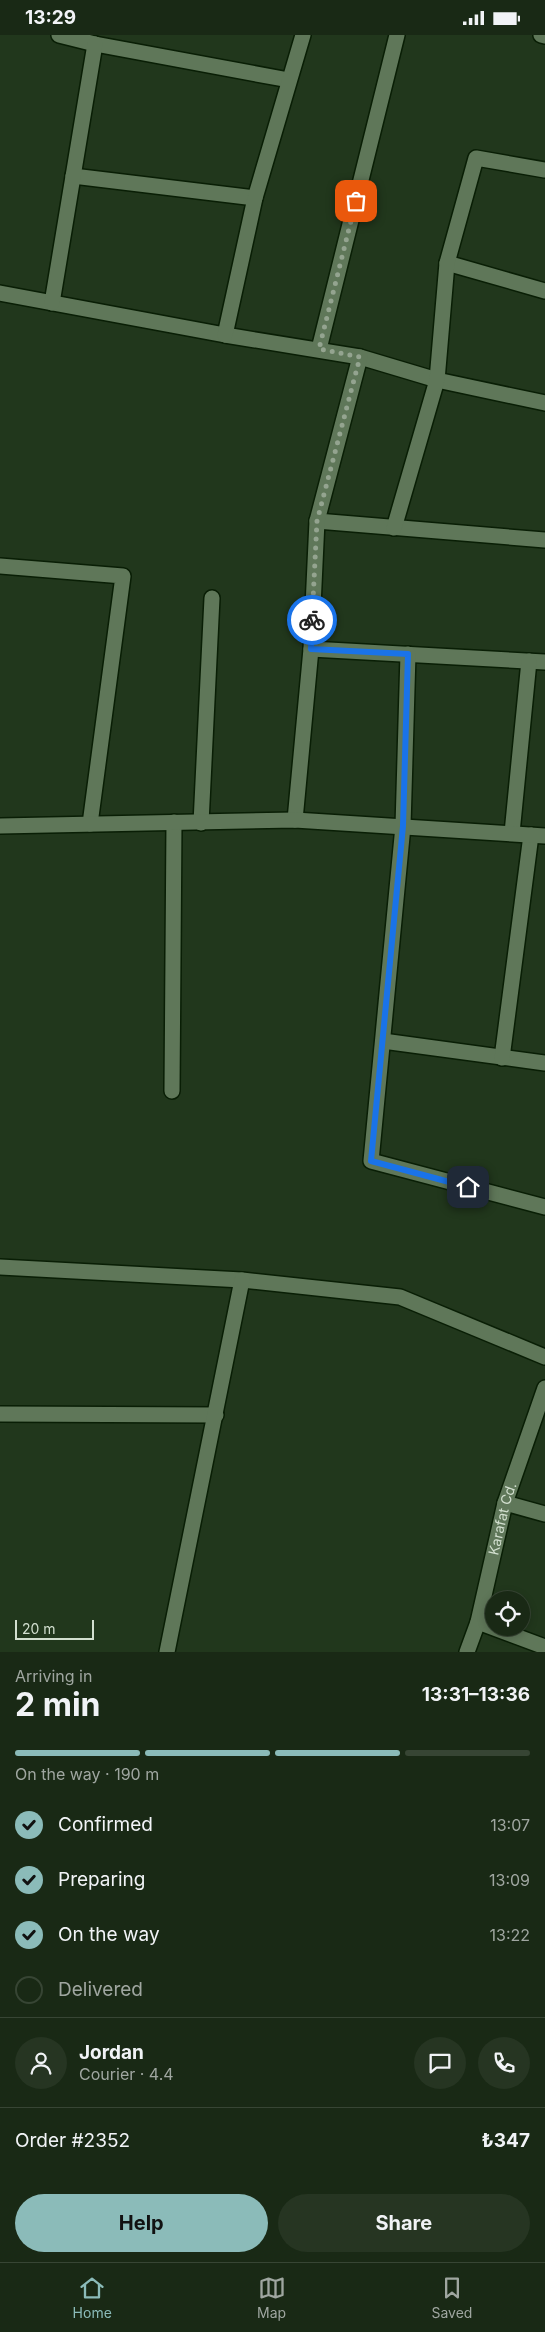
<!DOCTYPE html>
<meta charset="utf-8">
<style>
body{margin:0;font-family:Inter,sans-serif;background:#263522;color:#f1f3f6;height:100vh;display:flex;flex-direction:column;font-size:19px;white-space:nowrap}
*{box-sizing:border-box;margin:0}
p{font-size:16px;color:#9fa6a0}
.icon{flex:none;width:28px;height:28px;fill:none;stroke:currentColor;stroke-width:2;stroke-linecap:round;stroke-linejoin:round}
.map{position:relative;height:1617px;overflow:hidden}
.sheet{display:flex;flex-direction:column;background:#192915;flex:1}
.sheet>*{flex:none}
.controls{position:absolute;left:485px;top:1556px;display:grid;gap:10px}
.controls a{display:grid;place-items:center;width:45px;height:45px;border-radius:50%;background:#192915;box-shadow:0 2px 8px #0003,0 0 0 1px #374534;font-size:25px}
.scale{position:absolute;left:15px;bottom:12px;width:79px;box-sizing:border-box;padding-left:5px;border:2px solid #d2dfcf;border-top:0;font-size:14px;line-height:18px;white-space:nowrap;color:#d2dfcf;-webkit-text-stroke:4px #21371c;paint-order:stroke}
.pin{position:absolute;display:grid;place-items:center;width:42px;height:42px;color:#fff;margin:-21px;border-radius:10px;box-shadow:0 2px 8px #0006}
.courier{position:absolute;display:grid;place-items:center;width:50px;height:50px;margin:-25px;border:4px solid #1a73e8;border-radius:50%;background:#fff;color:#222;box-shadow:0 1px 6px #0007}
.overview em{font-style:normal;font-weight:700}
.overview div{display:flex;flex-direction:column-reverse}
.overview{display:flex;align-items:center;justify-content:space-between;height:85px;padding:0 15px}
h1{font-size:32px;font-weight:700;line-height:38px}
.bar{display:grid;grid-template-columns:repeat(4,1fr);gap:8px 5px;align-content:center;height:60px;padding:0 15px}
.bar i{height:6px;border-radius:4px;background:#374534}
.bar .current{background:#8bbbb9}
.bar p{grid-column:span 4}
.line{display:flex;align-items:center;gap:12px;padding:0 15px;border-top:1px solid #374534}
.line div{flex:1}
.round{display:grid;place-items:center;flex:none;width:52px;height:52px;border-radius:26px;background:#263522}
ol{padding:0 15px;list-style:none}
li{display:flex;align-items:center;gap:15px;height:55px}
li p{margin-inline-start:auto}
li .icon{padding:5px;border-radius:50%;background:#8bbbb9;color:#111;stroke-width:4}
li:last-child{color:#9fa6a0}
li i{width:28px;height:28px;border:2px solid #374534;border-radius:50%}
.primary-button{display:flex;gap:10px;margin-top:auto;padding:10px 15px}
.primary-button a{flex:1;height:58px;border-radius:30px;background:#8bbbb9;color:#111;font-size:20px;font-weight:700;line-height:58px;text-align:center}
.primary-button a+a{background:#263522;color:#f1f3f6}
.status{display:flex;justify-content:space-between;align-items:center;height:35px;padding:0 25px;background:#192915;direction:ltr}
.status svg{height:14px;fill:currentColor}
.tabs{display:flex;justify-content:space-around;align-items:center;height:70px;border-top:1px solid #374534;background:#192915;font-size:14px;color:#9fa6a0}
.tabs a{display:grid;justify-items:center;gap:2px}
.tabs .current{color:#8bbbb9}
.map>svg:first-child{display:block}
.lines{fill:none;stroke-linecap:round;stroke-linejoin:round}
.minor-casing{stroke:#091e05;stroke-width:18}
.secondary-casing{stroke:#091e05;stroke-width:18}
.minor{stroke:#5f7759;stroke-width:15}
.secondary{stroke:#5f7759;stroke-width:15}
.done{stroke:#94a490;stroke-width:5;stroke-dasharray:0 9}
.route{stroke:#1a73e8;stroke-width:6}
.labels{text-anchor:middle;stroke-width:5;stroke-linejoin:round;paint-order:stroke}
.street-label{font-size:14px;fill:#d2dfcf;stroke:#21371c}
</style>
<div class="status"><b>13:29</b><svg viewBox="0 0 49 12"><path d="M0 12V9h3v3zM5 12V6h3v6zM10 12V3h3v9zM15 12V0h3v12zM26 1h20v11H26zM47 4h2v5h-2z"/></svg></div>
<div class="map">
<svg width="545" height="1617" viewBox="0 0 545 1617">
<rect width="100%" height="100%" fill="#21371c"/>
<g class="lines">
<!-- minor casing -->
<g class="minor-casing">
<g id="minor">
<polyline points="59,0 95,9 289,45"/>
<polyline points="541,0 545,1"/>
<polyline points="73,141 255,163"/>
<polyline points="447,228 545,256"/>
<polyline points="0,258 225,300 360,322 437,345 545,368"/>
<polyline points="52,268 95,9"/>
<polyline points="225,300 255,163 303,0"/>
<polyline points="319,314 397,0"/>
<polyline points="317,486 545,505"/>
<polyline points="394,493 437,345 447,228 476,123 545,135"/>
<polyline points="0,531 123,541 90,789"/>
<polyline points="311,614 545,627"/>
<polyline points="408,619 403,791 371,1126 545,1172"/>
<polyline points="295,785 311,614 317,486 360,322"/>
<polyline points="201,788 212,563"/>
<polyline points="512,798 529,626"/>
<polyline points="383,1006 545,1028"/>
<polyline points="502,1023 531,800"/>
<polyline points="172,1056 174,787"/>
<polyline points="0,1232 242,1245 400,1262 545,1322"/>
<polyline points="0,1379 216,1380"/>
<polyline points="505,1468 545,1479"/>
<polyline points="478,1587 545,1612"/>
<polyline points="167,1617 242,1245"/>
</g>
</g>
<!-- secondary casing -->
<g class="secondary-casing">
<g id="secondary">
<polyline points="0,791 295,785 545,801"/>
<path id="s1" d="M467 1617 478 1587 505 1468 545 1353"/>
</g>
</g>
<!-- minor -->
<use href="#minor" class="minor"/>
<!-- secondary -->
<use href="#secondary" class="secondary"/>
</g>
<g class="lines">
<!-- done -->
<polyline class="done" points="312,585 317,486 360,322 319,314 356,166"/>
<!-- route -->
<polyline class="route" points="312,585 311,614 408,619 403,791 371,1126 468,1152"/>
</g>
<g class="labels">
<!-- street labels -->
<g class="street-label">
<text dy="5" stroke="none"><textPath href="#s1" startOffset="138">Karafat Cd.</textPath></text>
</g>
</g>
</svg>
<div class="controls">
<a><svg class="icon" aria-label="locate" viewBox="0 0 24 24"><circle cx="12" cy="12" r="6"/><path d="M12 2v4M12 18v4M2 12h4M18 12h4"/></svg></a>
</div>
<div class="scale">20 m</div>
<div class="pin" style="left:356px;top:166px;background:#ea580c"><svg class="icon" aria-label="bag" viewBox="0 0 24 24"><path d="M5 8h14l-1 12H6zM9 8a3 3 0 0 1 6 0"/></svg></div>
<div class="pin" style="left:468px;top:1152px;background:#1f2937"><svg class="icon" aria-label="home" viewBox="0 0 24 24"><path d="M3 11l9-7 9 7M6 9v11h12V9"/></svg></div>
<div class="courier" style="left:312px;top:585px"><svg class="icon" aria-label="bike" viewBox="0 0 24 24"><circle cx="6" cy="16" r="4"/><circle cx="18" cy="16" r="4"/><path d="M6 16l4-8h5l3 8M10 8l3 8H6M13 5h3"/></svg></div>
</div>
<section class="sheet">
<div class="overview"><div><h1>2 min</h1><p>Arriving in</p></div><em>13:31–13:36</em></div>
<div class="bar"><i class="current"></i><i class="current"></i><i class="current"></i><i></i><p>On the way · 190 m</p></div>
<ol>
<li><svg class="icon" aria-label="check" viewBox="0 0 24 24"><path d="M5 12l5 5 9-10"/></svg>Confirmed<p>13:07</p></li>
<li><svg class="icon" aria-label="check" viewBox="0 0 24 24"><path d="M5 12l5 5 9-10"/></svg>Preparing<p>13:09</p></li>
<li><svg class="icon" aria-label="check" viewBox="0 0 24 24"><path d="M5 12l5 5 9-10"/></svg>On the way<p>13:22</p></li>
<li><i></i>Delivered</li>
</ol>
<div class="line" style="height:90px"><a class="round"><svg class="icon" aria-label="person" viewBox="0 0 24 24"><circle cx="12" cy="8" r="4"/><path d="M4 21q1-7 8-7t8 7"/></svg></a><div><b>Jordan</b><p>Courier · 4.4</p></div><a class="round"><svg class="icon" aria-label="chat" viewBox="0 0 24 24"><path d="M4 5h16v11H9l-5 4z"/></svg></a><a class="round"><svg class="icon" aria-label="phone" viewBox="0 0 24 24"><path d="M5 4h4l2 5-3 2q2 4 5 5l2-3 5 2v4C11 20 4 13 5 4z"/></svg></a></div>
<div class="line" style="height:65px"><div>Order #2352</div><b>₺347</b></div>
<div class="primary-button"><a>Help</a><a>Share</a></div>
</section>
<nav class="tabs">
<a class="current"><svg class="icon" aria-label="home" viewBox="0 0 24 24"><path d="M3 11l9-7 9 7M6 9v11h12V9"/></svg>Home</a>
<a><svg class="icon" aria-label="map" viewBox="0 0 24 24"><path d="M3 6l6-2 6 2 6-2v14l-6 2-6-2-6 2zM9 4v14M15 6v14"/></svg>Map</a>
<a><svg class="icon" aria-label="saved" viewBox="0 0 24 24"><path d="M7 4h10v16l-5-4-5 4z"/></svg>Saved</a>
</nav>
